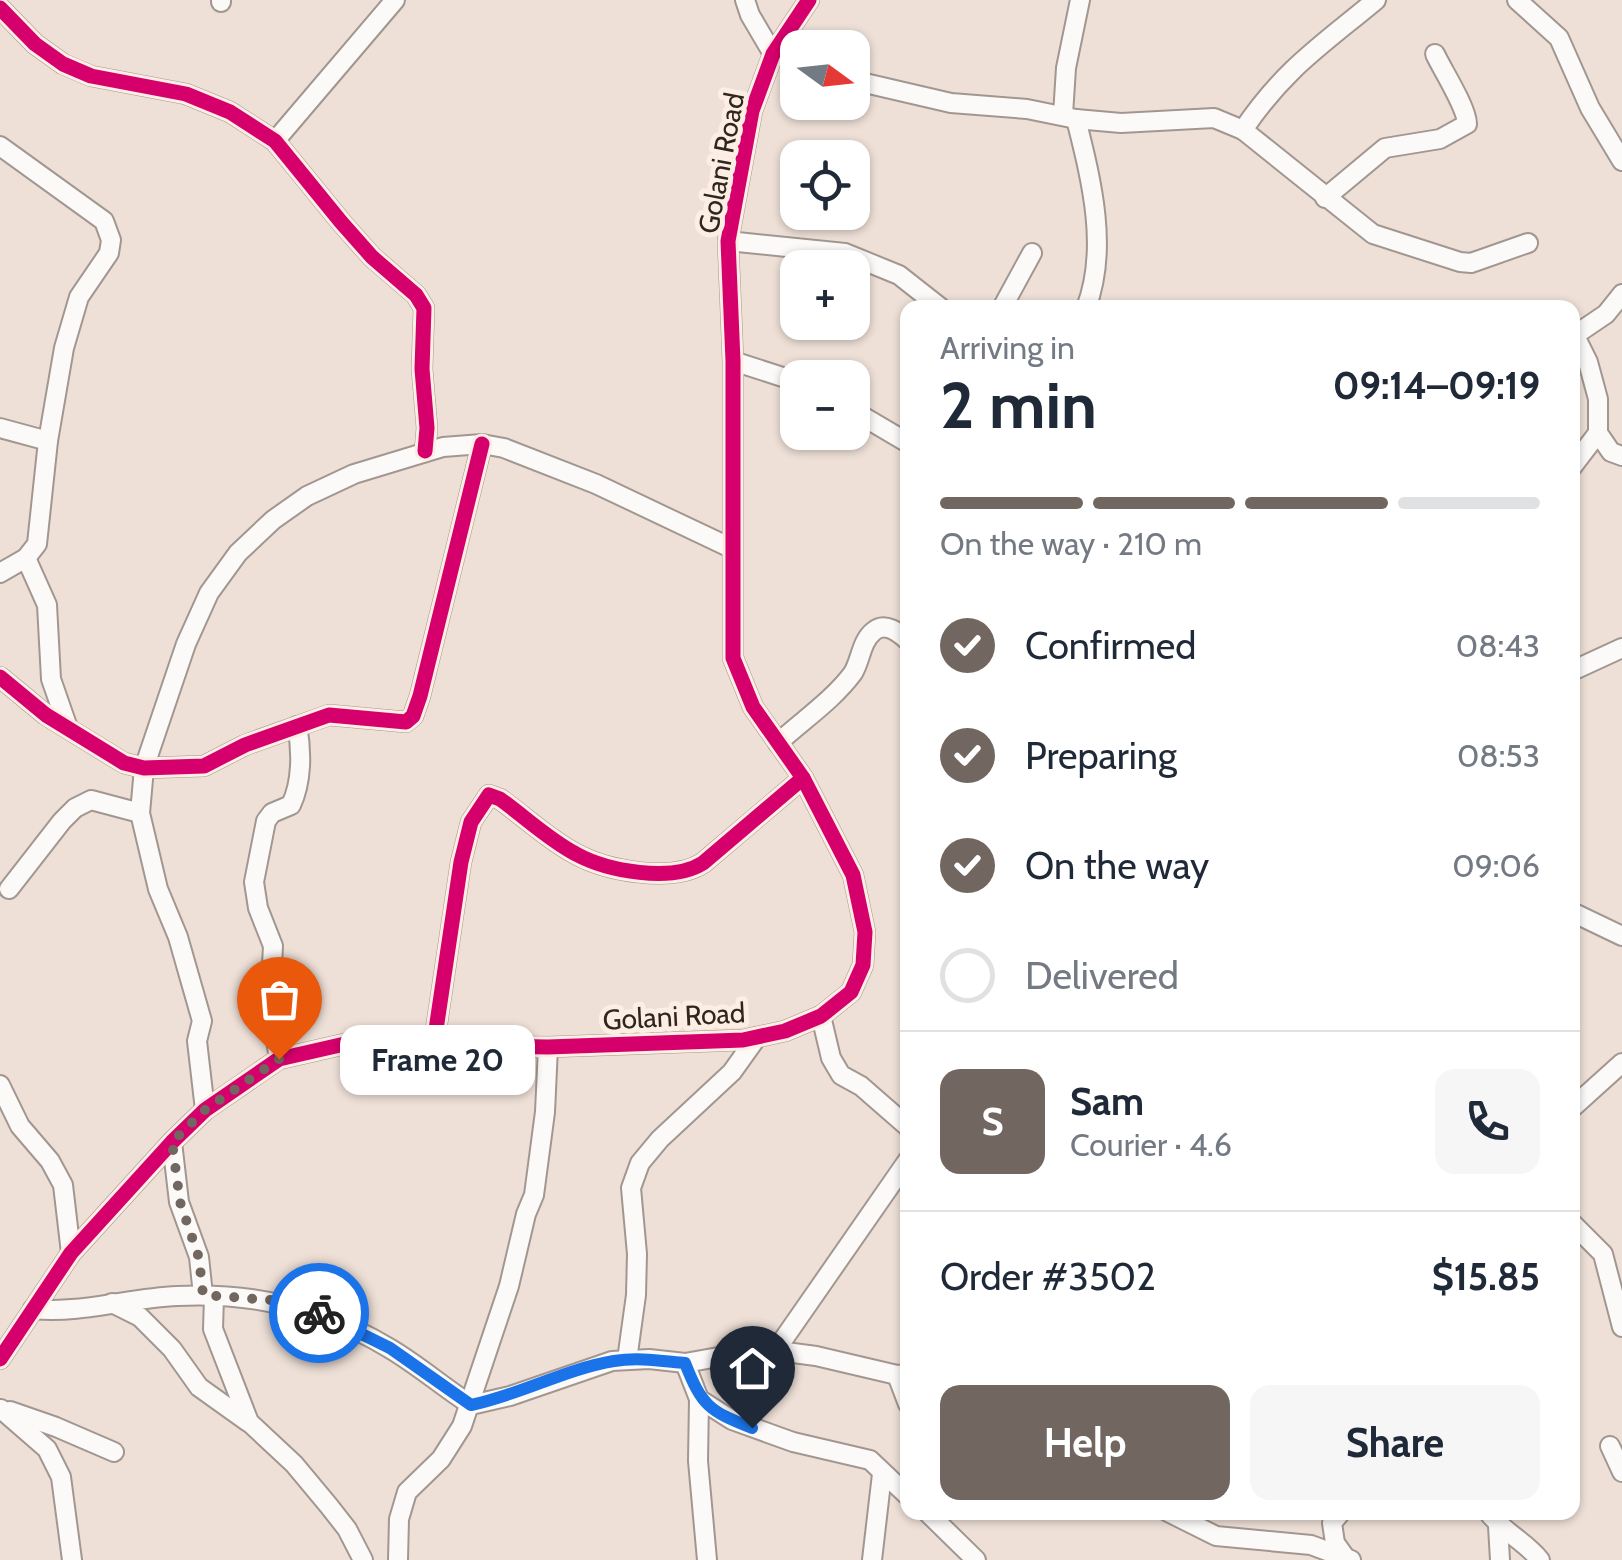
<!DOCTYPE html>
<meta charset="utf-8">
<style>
body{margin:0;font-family:Cabin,sans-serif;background:#f6f6f7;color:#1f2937;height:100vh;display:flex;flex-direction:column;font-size:38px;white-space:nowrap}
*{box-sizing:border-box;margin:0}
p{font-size:32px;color:#747a83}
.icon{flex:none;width:55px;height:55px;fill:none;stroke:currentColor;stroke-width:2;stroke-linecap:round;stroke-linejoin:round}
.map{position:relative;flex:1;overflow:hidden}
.panel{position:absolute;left:900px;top:300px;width:680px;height:1220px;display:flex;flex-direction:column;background:#fff;border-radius:20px;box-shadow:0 2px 8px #0004}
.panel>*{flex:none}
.needle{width:65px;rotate:105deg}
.tools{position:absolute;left:780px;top:30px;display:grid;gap:20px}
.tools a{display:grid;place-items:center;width:90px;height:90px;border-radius:20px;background:#fff;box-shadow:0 2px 8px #0004;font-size:50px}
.pin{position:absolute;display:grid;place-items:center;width:85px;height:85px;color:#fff;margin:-102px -42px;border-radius:50% 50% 50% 0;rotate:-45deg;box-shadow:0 0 10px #0007}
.pin .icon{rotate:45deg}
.courier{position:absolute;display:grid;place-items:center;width:100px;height:100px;margin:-50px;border:8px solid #1a73e8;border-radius:50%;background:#fff;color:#222;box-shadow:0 2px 12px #0007}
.bubble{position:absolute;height:70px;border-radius:20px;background:#fff;box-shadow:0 2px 8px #0004;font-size:32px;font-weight:700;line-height:70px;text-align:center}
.overview em{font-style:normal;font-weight:700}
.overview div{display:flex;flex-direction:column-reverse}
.overview{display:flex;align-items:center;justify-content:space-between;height:170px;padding:0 40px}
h1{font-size:65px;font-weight:700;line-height:75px}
.bar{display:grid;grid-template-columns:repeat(4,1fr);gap:15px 10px;align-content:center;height:120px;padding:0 40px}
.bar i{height:12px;border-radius:8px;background:#e0e1e3}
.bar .active{background:#726760}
.bar p{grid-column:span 4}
.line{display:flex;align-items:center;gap:25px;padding:0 40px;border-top:2px solid #e0e1e3}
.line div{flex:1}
.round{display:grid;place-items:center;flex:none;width:105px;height:105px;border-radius:20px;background:#f6f6f7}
ol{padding:0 40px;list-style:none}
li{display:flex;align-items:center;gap:30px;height:110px}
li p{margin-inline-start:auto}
li .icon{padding:10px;border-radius:50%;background:#726760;color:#fff;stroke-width:4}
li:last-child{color:#747a83}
li i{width:55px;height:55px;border:5px solid #e0e1e3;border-radius:50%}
.cta{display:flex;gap:20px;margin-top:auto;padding:20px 40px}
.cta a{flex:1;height:115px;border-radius:20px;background:#726760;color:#fff;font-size:40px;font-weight:700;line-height:115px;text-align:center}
.cta a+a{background:#f6f6f7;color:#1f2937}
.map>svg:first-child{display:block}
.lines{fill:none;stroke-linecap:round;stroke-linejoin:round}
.minor-casing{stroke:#a29790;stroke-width:22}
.minor{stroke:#fcfaf9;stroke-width:18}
.cycleway-casing{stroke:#fdeee4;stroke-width:21}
.cycleway{stroke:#d6006c;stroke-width:15}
.done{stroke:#726760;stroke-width:10;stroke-dasharray:0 18}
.route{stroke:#1a73e8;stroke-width:12}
.labels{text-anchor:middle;stroke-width:10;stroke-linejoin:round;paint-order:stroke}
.street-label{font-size:28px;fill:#2f2620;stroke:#fdeee4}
</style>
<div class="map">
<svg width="1622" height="1560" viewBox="0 0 1622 1560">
<rect width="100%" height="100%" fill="#eee0d7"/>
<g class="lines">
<!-- minor casing -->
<g class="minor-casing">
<g id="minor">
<polyline points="745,0 750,15 773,54 798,62"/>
<polyline points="1517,0 1559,38 1590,108 1622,161"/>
<polyline points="221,2 221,0"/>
<polyline points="0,8 35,44 63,64 91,76 186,94 230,112 275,141 341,222 372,257 416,295 424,308 422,369 427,428 425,451"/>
<polyline points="852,80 951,103 1027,109 1076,119 1121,123 1214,118 1243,130 1373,234 1460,262 1471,263 1528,243"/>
<polyline points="1063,115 1066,68 1080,0"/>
<path d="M1076 119C1091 179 1109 248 1086 308"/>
<path d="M1243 130C1284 69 1322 45 1376 0"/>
<polyline points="275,141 395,0"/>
<polyline points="0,146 104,221 111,240 109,253 79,297 64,348 48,441 37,544 26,558 0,573"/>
<path d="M1325 198 1385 148 1440 139 1467 124C1467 108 1443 71 1435 54"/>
<polyline points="728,241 845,253 899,275 941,308"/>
<polyline points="1002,308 1032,253"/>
<polyline points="1575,336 1588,362 1598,399 1598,433 1611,452 1622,456"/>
<polyline points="1572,337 1606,314 1622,294"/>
<polyline points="733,361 798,382"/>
<polyline points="852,410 908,443"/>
<polyline points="0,428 48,441"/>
<polyline points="1572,467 1598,433"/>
<polyline points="26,558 47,605 51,679 67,725"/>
<polyline points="1572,671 1622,648"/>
<polyline points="0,677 46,715 124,763 144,768 204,766 245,745 329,715 406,722 413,716 420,696 482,444"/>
<path d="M778 743C803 720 833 700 853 673 861 660 861 641 874 631 885 622 899 632 908 641"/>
<polyline points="9,889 62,821 75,808 91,800 140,813"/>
<polyline points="1572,912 1622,936"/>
<polyline points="821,1016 831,1058 841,1075 861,1086 908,1127"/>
<path d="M434 1043 461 862 471 822 489 795 500 799C525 817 549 840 576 854 607 871 672 883 703 863L803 778"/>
<path d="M279 1059 270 1002 273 946 258 908 254 882 266 821 272 813 291 805C302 782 302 751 297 726"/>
<polyline points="0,1085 20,1126 50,1161 63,1185 71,1253"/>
<polyline points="1572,1108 1622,1063"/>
<polyline points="205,1110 197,1041 202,1021 178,937 158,889 140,813 144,768 186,644 209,593 238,553 273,520 307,496 354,474 443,447 482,444 504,448 596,484 731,548"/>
<polyline points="172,1142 179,1202 199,1257 203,1295"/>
<polyline points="1572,1223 1603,1254 1622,1327"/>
<polyline points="214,1297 213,1329 249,1422 294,1464 329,1506 347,1529 363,1560"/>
<polyline points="112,1303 140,1317 172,1349 199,1387 248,1422"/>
<path d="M33 1309C81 1314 129 1298 177 1296 253 1292 324 1309 389 1348 418 1365 443 1387 471 1405L510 1396 612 1361 649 1359 685 1363 763 1349 816 1356 897 1375 908 1374"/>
<polyline points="776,1350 908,1160"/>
<polyline points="0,1359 71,1253 172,1142 205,1110 279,1059 349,1043 548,1047 743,1040 785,1031 821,1016 851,992 863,965 865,932 853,875 803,778 753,707 733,658 733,361 728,241 752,111 773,54 809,0"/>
<polyline points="627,1360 636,1295 637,1254 631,1188 640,1163 660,1139 732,1072 757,1037"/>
<polyline points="685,1363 699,1399 732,1420 793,1442 870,1460 908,1496"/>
<polyline points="897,1375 908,1404"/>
<polyline points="699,1399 698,1461 707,1560"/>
<polyline points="1,1409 47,1449 61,1477 72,1560"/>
<polyline points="10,1411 56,1427 114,1452"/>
<polyline points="1610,1446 1622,1472"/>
<polyline points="927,1512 976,1560"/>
<polyline points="1168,1512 1216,1536 1311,1545 1351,1560"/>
<polyline points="1341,1512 1332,1523 1335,1543 1345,1557"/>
<path d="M1488 1512C1503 1532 1525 1541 1540 1560"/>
<polyline points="1498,1526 1500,1560"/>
<polyline points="398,1560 399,1519 407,1492 441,1459 462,1426 509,1286 526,1214 534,1195 545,1112 548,1047"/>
<polyline points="872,1560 882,1474"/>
</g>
</g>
<!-- minor -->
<use href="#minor" class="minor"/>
<!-- cycleway casing -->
<g class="cycleway-casing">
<g id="cycleway">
<polyline points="0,8 35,44 63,64 91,76 186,94 230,112 275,141 341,222 372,257 416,295 424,308 422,369 427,428 425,451"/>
<polyline points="0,677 46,715 124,763 144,768 204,766 245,745 329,715 406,722 413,716 420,696 482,444"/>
<path d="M434 1043 461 862 471 822 489 795 500 799C525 817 549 840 576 854 607 871 672 883 703 863L803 778"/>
<polyline points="0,1359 71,1253 172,1142 205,1110 279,1059 349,1043 548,1047 743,1040 785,1031 821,1016 851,992 863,965 865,932 853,875 803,778 753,707 733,658 733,361 728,241 752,111 773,54 809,0"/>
</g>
</g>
<!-- cycleway -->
<use href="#cycleway" class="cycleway"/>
</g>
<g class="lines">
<!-- done -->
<polyline class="done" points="279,1059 205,1110 172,1142 180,1202 199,1258 203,1295 270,1300 319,1313"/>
<!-- route -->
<path class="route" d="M319 1313 390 1348 471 1405C520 1395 565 1369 614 1361 638 1357 662 1361 685 1363 702 1406 709 1411 752 1428"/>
</g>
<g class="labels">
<!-- street labels -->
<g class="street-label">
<text transform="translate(721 163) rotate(-79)" y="10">Golani Road</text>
<text transform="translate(674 1016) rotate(-3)" y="10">Golani Road</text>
</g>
</g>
</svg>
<div class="tools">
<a><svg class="needle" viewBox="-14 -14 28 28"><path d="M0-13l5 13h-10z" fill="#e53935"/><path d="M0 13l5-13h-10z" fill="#747a83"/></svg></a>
<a><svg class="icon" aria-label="locate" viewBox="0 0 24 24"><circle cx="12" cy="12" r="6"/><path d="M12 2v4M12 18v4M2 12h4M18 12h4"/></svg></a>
<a>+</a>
<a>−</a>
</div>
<div class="pin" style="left:279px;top:1059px;background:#ea580c"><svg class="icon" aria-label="bag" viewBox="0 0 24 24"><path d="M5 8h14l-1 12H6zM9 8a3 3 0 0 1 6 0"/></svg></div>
<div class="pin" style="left:752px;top:1428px;background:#1f2937"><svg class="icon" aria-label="home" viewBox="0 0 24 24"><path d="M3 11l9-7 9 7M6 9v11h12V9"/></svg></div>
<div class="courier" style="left:319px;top:1313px"><svg class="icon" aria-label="bike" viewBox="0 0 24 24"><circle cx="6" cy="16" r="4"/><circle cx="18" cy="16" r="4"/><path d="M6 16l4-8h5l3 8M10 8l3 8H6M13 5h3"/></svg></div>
<div class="bubble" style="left:340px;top:1025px;width:195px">Frame 20</div>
<section class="panel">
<div class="overview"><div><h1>2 min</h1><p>Arriving in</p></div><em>09:14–09:19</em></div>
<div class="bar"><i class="active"></i><i class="active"></i><i class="active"></i><i></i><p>On the way · 210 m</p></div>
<ol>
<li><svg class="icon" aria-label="check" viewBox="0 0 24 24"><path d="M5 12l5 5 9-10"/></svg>Confirmed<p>08:43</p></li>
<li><svg class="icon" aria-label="check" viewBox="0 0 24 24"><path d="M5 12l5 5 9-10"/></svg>Preparing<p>08:53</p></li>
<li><svg class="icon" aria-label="check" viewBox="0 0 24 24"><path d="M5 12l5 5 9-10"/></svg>On the way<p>09:06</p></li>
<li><i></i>Delivered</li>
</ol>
<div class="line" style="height:180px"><b class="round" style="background:#726760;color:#fff">S</b><div><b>Sam</b><p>Courier · 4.6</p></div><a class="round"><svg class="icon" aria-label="phone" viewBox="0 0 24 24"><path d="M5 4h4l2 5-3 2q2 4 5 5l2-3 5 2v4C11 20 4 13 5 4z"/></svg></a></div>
<div class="line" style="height:130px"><div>Order #3502</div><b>$15.85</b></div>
<div class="cta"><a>Help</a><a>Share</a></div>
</section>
</div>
